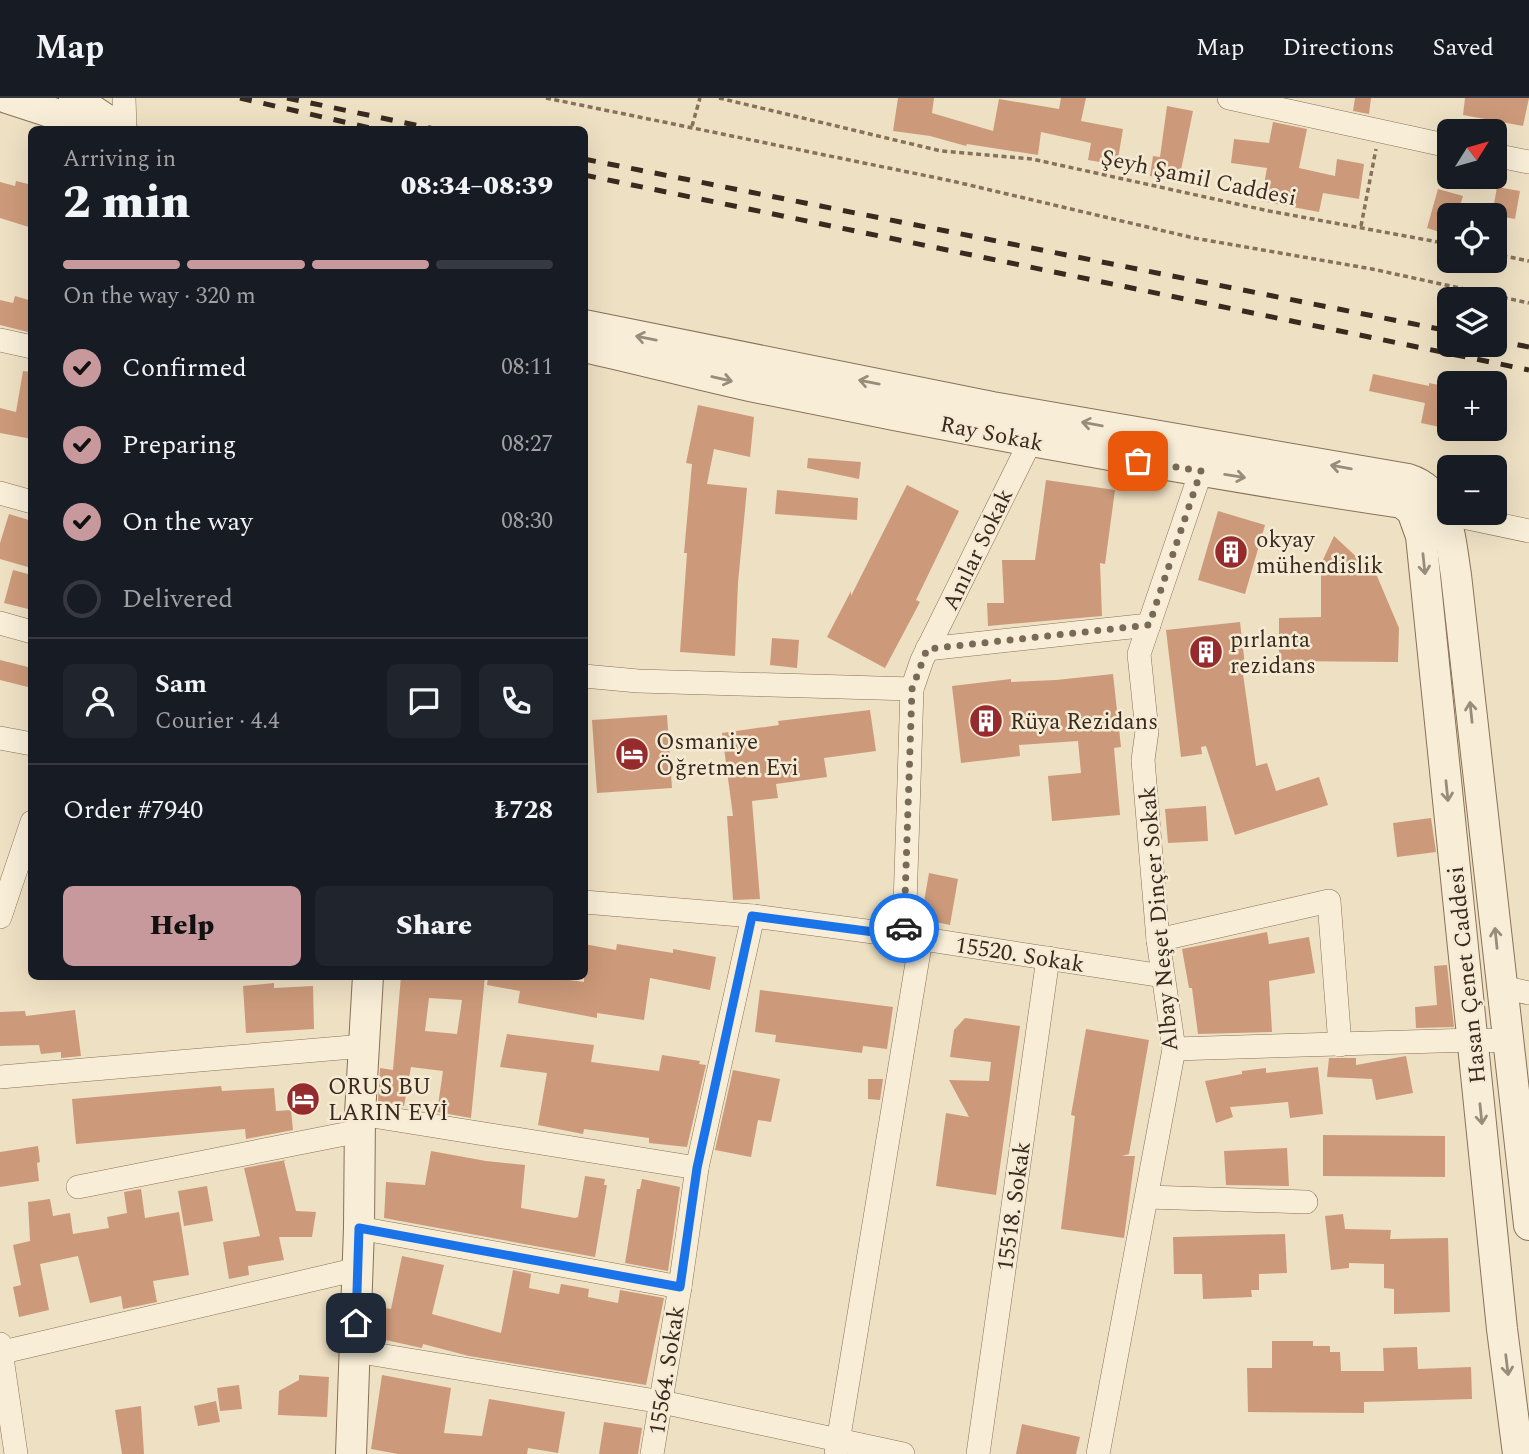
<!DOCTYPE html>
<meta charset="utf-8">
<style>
body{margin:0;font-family:Spectral,serif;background:#20242c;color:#f1f3f6;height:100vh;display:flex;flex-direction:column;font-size:26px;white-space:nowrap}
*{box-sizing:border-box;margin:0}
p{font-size:23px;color:#9ea1a6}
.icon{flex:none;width:38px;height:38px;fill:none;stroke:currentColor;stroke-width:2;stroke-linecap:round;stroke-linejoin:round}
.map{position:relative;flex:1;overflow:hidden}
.panel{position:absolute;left:28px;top:28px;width:560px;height:854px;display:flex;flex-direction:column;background:#171b24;border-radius:10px;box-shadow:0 7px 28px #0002}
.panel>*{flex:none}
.needle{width:46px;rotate:53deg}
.buttons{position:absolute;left:1437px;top:21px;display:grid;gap:14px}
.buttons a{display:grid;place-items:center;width:70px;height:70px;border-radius:10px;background:#171b24;box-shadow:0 7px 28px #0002;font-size:35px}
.pin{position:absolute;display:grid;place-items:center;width:60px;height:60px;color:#fff;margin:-30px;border-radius:14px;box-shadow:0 4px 10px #0006}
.courier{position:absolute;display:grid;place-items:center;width:70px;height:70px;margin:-35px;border:5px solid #1a73e8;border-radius:50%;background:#fff;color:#222;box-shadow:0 2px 9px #0007}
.headline em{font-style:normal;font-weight:800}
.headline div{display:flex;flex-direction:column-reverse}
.headline{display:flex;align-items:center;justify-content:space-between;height:119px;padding:0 35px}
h1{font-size:46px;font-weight:800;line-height:52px}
.bar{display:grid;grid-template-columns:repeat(4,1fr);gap:10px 7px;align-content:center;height:84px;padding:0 35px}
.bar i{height:9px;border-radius:5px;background:#363941}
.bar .current{background:#c8999c}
.bar p{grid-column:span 4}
.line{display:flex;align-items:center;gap:18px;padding:0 35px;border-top:2px solid #363941}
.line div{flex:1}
.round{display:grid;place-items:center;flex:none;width:74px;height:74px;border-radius:10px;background:#20242c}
ol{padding:0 35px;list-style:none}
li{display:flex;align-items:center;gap:21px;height:77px}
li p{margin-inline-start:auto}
li .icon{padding:7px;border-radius:50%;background:#c8999c;color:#111;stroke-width:4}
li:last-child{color:#9ea1a6}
li i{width:38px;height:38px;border:4px solid #363941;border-radius:50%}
.cta{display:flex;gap:14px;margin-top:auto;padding:14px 35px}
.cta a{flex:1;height:80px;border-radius:10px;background:#c8999c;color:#111;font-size:28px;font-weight:800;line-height:80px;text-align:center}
.cta a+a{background:#20242c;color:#f1f3f6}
header{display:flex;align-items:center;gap:42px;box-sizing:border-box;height:98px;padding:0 35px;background:#171b24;border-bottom:2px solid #363941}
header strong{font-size:33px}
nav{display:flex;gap:38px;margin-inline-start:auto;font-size:24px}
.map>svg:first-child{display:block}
.building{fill:#cc9a7a;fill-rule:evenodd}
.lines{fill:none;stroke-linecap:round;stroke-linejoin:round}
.minor-casing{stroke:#88715a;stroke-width:24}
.tertiary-casing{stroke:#88715a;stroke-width:32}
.path{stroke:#88715a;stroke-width:3.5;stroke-dasharray:5 3.5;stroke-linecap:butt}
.minor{stroke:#f8eed7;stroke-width:23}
.tertiary{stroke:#f8eed7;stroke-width:30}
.rail{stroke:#382a1e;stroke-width:5;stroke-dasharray:12 12;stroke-linecap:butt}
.oneway{stroke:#988c7a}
.done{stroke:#786a58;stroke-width:7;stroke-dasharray:0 12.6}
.route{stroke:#1a73e8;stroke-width:9}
.labels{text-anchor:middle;stroke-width:5;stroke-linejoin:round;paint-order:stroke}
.street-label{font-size:23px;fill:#382a1e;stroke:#f5ead3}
.poi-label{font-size:23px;fill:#382a1e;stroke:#f5ead3;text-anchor:start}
</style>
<header>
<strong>Map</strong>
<nav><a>Map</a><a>Directions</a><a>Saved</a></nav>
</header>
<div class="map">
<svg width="1529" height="1356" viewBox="0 0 1529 1356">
<rect width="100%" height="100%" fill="#eee0c3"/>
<!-- building -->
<g class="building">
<polygon points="898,0 934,0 932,15 993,33 999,1 1059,11 1061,0 1086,0 1081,23 1123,31 1117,67 1088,62 1091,45 1041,34 1038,57 967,46 966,48 930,38 893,33"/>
<polygon points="1355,0 1371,0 1369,16 1353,13"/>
<polygon points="1465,0 1529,0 1523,28 1463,17"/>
<polygon points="1167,8 1193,13 1179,82 1150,78 1153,58 1160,59"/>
<polygon points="1273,24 1307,31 1299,70 1335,78 1337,61 1364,66 1359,101 1323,95 1319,114 1261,103 1267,70 1231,65 1234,41 1269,45"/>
<polygon points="16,83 32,87 32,130 0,120 0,84 15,88"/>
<polygon points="1497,89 1520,93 1515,121 1492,117"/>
<polygon points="1438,91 1463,98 1457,117 1449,117 1449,137 1427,130"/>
<polygon points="15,198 32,203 32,235 0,227 0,202 13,205"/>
<polygon points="23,273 32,274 32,341 0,335 0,310 16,314"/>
<polygon points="1373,276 1429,288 1429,285 1449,289 1449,331 1421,325 1425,305 1369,293"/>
<polygon points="698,307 754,319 750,359 714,351 707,386 747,390 738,485 735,558 680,554 687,455 684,455 692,366 686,365"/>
<polygon points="808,360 861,364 859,381 807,370"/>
<polygon points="1046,382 1115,392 1105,466 1100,465 1102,518 988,528 987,505 1004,505 1002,462 1035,462"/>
<polygon points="907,387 959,413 916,502 920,504 885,570 827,539 851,493 851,498"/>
<polygon points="777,392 858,400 857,422 775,416"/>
<polygon points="1218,413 1265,427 1245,496 1198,482"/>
<polygon points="9,416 32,423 32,457 28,469 0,461 0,445"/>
<polygon points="1334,438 1377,478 1399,530 1398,564 1279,563 1279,520 1321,519 1321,466"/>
<polygon points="13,472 32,477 32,512 4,505"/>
<polygon points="1240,524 1246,576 1243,576 1256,668 1267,665 1276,693 1319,679 1328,707 1235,737 1206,648 1201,649 1202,656 1181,659 1166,532"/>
<polygon points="772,540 799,542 797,570 770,567"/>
<polygon points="0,562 32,570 32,590 0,582"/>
<polygon points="1113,576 1121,649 1114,650 1120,717 1052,723 1048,678 1081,675 1078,643 1019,647 1020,658 961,665 952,588 1011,581 1011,584 1056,582"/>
<polygon points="870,612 876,653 824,660 827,679 776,686 778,700 752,703 760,801 733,802 727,718 733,718 722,635 779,627 778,623"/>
<polygon points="667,617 672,690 597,695 592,622"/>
<polygon points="1206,708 1208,743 1168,745 1165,711"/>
<polygon points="1431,720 1436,754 1397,759 1393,725"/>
<polygon points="929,775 958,781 950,827 921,821"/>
<polygon points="1267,834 1269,846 1309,839 1315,875 1269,883 1272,934 1198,936 1192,890 1189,890 1182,851"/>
<polygon points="584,846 616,852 617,846 673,855 673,851 716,859 710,892 650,880 644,922 597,915 597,920 518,905 520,893 487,887 488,878 540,878 584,884"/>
<polygon points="1447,867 1454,929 1416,930 1415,909 1437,907 1434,868"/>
<path d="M401 878H485L471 1020 437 1014 443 973 411 969 404 1008 378 1003 380 970 393 972ZM429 900 462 902 457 936 425 933Z"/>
<polygon points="274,885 274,890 313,888 314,931 246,935 243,888"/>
<polygon points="760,892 893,909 887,951 863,948 862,955 775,944 776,937 755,934"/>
<polygon points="75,912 81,958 61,960 61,954 41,956 39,947 0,948 0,914 25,913 26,918"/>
<polygon points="965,920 1020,928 996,1097 936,1088 946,1015 969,1019 949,982 989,983 991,964 950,959 954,932"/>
<polygon points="1086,931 1149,942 1129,1056 1122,1058 1135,1058 1124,1140 1061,1131 1075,1018 1071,1017"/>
<polygon points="507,936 594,947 591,964 659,973 662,957 700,963 699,966 706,967 687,1049 649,1045 649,1040 584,1031 583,1036 538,1027 547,975 500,969"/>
<polygon points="1406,958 1413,995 1376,1002 1372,981 1327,979 1329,960 1356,960 1356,967"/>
<polygon points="1318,969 1323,1016 1290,1020 1288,1004 1230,1009 1233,1019 1216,1025 1205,983 1242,976 1242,973 1266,970 1266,975"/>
<polygon points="733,972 780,981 771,1024 758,1022 751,1059 715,1052"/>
<polygon points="868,981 883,981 880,1002 868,1001"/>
<polygon points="221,988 222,993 274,990 276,1013 291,1012 293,1032 246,1041 245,1031 76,1046 72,1001"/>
<polygon points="1323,1037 1445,1038 1445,1079 1323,1078"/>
<polygon points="38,1048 40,1064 37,1065 39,1083 0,1089 0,1054"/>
<polygon points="1287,1050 1289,1088 1226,1087 1224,1053"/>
<polygon points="431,1053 486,1063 525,1067 521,1110 575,1120 578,1119 585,1078 605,1081 604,1087 607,1087 595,1159 384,1120 386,1084 425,1087"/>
<polygon points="286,1062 284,1063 296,1113 316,1114 312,1139 279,1139 284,1162 248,1168 249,1177 229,1181 223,1144 260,1138 244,1070"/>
<polygon points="642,1081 680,1089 668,1173 625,1165 637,1091 640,1091"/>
<polygon points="207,1088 213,1123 184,1128 178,1093"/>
<polygon points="141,1091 145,1120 179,1114 189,1177 153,1183 157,1204 123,1211 121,1198 90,1205 78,1158 40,1166 49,1212 19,1219 13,1189 21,1187 13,1147 30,1143 28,1104 50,1101 53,1118 70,1115 73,1136 109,1130 107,1119 127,1115 124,1094"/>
<polygon points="1343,1116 1345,1131 1391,1132 1390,1141 1448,1140 1450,1214 1394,1216 1394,1191 1384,1190 1384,1166 1349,1165 1349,1170 1331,1172 1325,1118"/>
<polygon points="1285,1136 1287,1175 1259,1176 1259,1192 1251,1192 1252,1199 1203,1201 1202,1176 1174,1176 1173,1139"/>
<polygon points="402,1158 444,1167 432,1216 501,1235 513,1172 531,1176 529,1190 559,1196 561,1186 589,1191 588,1199 618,1205 620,1192 664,1200 646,1287 469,1258 423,1246 422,1250 381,1241 384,1229 375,1227 379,1209 391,1211"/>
<polygon points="1272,1243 1313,1243 1313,1248 1330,1248 1330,1254 1340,1254 1341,1273 1384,1273 1383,1250 1417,1249 1418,1271 1471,1269 1472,1301 1364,1304 1364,1315 1248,1314 1247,1270 1272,1270"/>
<polygon points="299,1277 329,1279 327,1319 278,1317 279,1293 299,1282"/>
<polygon points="382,1277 451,1290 444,1335 482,1338 489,1301 565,1314 558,1355 528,1350 527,1356 398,1356 371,1351"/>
<polygon points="239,1287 242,1311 220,1313 217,1290"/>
<polygon points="216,1303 220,1324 198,1328 194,1308"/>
<polygon points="141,1308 144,1356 122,1356 115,1312"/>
<polygon points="604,1324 642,1330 638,1356 599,1356"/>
<polygon points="1022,1326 1080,1339 1076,1356 1016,1356"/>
</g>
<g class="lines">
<!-- minor casing -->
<g class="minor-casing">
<g id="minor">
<polyline points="124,0 125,32"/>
<polyline points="1229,0 1449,48"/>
<polyline points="1494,57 1529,64"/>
<polyline points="0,242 32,249"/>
<polyline points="0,395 32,404"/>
<polyline points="1444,415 1529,433"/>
<polyline points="0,525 32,534"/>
<polyline points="927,551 1149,527"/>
<polyline points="584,578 638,583 912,591"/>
<polyline points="0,640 32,646"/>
<polyline points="584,804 753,818 904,838 1163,878"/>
<polyline points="0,819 32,724"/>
<polyline points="904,838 912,591 922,562 1037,330"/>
<polyline points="1158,842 1329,803 1340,947"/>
<polyline points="1501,889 1529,895"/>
<polyline points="1174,951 1473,942 1507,943"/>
<polyline points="0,979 364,948"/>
<polyline points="360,1016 697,1070"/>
<polyline points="78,1089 360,1033"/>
<polyline points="1147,1099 1306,1104"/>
<polyline points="359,1130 680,1189"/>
<polyline points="0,1246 16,1356"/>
<polyline points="355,1253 662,1304 903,1356"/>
<polyline points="3,1254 358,1171"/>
<polyline points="652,1356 680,1189 697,1070 753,818"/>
<polyline points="836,1356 921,841"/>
<polyline points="978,1356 1048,860"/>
<polyline points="1098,1356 1174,951 1158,842 1143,662 1147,633 1139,556 1201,373"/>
</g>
</g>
<!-- tertiary casing -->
<g class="tertiary-casing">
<g id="tertiary">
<polyline points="7,0 56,16 83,32"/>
<polyline points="74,0 122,32"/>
<path d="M584 227 992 309 1408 381C1449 394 1450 440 1456 477L1529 1127"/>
<path d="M584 249C640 261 694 276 750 288 966 333 1183 372 1402 405L1412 413 1421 438 1502 1231 1518 1356"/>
<polyline points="351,1356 359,1130 360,1016 368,878"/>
</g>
</g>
<!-- path -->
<g class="path">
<polyline points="546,0 952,83 1194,140 1372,171 1529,205"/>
<polyline points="719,0 941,53 1032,61 1269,113 1449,146"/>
<polyline points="692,28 700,0"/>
<polyline points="1361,128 1376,51"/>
<polyline points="1494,156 1529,163"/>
</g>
<!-- minor -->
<use href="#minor" class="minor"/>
<!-- tertiary -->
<use href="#tertiary" class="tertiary"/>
<!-- rail -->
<g class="rail">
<polyline points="240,0 379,32"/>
<polyline points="287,0 439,32"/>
<polyline points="584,61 1449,233"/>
<polyline points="584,77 1529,272"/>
<polyline points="1494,242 1529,249"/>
</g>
</g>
<!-- one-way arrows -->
<defs><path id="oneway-shaft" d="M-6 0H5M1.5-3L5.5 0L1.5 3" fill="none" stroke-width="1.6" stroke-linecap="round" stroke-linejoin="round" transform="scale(1.75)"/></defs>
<g class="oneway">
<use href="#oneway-shaft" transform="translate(646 240) rotate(-169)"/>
<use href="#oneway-shaft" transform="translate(722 281) rotate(13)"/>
<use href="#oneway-shaft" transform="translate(869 284) rotate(-169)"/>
<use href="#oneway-shaft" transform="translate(1092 326) rotate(-170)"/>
<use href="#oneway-shaft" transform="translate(1341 369) rotate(-170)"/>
<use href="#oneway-shaft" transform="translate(1235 378) rotate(9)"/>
<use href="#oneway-shaft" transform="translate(1424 466) rotate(84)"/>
<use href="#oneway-shaft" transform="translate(1471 614) rotate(-96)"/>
<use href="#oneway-shaft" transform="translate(1447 693) rotate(84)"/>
<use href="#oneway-shaft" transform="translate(1496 840) rotate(-96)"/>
<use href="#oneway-shaft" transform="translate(1481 1016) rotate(84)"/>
<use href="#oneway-shaft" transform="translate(1507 1267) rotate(83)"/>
</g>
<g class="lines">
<!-- done -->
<polyline class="done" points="904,830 912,591 927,551 1149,527 1201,373 1138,363"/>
<!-- route -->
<polyline class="route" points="356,1225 359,1130 680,1189 697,1070 752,818 904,838 904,830"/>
</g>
<!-- icons -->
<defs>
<g id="building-disc" transform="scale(1.75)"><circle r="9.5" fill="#962b2e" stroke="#f5ead3"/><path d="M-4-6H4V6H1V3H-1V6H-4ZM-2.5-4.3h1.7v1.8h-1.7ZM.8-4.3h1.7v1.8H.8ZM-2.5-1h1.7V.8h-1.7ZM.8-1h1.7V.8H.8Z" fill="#fff"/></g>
<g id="hotel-disc" transform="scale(1.75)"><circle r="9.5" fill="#962b2e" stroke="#f5ead3"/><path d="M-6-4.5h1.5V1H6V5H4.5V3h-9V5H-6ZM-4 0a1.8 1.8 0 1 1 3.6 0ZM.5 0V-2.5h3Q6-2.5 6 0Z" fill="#fff"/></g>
</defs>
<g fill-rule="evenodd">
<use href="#building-disc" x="1231" y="454"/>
<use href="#building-disc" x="1206" y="554"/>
<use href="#building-disc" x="986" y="623"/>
<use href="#hotel-disc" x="632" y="656"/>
<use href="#hotel-disc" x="303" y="1001"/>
</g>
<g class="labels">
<!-- street labels -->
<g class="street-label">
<text transform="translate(1199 79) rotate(12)" y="8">Şeyh Şamil Caddesi</text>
<text transform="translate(992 335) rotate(11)" y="8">Ray Sokak</text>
<text transform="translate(977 451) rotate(-64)" y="8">Anılar Sokak</text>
<text transform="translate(1158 821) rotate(-95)" y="8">Albay Neşet Dinçer Sokak</text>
<text transform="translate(1020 856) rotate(9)" y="8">15520. Sokak</text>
<text transform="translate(1466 877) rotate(-96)" y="8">Hasan Çenet Caddesi</text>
<text transform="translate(1013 1108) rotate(-82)" y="8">15518. Sokak</text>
<text transform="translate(666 1272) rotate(-81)" y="8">15564. Sokak</text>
</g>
<!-- poi labels -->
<g class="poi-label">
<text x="1256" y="449">okyay<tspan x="1256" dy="26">mühendislik</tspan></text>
<text x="1230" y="549">pırlanta<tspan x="1230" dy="26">rezidans</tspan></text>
<text x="1010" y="631">Rüya Rezidans</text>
<text x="656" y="651">Osmaniye<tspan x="656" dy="26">Öğretmen Evi</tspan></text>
<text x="328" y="996">ORUS BU<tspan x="328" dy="26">LARIN EVİ</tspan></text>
</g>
</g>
</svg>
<div class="buttons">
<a><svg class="needle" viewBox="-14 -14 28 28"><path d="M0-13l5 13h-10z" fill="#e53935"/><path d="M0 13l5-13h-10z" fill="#9ea1a6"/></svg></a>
<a><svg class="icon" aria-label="locate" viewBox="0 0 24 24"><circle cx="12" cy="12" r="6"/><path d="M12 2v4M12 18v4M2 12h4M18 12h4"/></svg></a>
<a><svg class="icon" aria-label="layers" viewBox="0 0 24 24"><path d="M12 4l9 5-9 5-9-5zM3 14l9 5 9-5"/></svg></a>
<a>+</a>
<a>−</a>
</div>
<div class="pin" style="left:1138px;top:363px;background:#ea580c"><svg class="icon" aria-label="bag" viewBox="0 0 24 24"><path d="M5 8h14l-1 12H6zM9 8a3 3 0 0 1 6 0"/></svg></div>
<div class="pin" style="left:356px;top:1225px;background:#1f2937"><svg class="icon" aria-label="home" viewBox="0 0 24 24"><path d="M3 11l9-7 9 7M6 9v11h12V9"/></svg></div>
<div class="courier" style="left:904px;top:830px"><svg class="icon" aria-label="car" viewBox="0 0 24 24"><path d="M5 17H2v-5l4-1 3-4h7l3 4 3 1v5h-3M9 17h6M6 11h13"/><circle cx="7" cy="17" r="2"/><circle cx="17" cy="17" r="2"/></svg></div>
<section class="panel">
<div class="headline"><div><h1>2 min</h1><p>Arriving in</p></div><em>08:34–08:39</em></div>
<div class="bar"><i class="current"></i><i class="current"></i><i class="current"></i><i></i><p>On the way · 320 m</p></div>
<ol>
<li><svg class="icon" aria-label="check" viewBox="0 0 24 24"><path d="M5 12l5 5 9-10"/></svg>Confirmed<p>08:11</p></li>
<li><svg class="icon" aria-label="check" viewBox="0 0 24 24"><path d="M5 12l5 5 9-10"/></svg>Preparing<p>08:27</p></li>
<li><svg class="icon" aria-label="check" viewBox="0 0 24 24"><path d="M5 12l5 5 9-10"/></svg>On the way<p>08:30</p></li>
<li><i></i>Delivered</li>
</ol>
<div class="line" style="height:126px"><a class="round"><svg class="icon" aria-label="person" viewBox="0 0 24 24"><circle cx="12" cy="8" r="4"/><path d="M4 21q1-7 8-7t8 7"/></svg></a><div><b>Sam</b><p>Courier · 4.4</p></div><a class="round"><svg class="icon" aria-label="chat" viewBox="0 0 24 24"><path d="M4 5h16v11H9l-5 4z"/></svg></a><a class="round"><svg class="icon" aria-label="phone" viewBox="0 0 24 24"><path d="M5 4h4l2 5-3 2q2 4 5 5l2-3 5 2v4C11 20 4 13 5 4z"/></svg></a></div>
<div class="line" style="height:91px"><div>Order #7940</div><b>₺728</b></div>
<div class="cta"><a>Help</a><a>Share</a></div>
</section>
</div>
